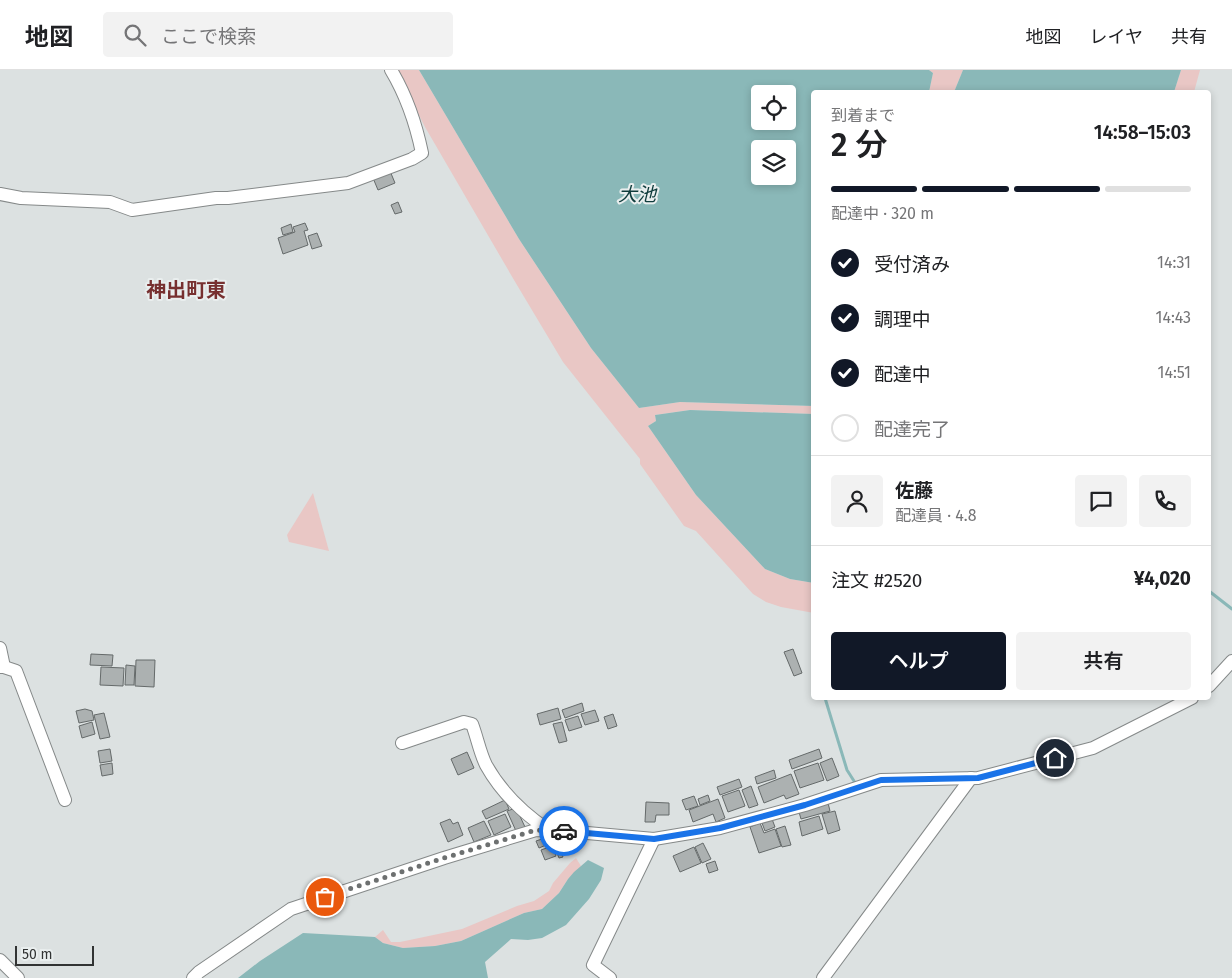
<!DOCTYPE html>
<html lang="ja">
<meta charset="utf-8">
<style>
body{margin:0;font-family:"Fira Sans","Noto Sans JP",sans-serif;background:#f2f2f2;color:#202124;height:100vh;display:flex;flex-direction:column;font-size:19px;white-space:nowrap}
*{box-sizing:border-box;margin:0}
p{font-size:16px;color:#757577}
.icon{flex:none;width:28px;height:28px;fill:none;stroke:currentColor;stroke-width:2;stroke-linecap:round;stroke-linejoin:round}
.map{position:relative;flex:1;overflow:hidden}
.details{position:absolute;left:811px;top:20px;width:400px;height:610px;display:flex;flex-direction:column;background:#fff;border-radius:5px;box-shadow:0 2px 8px #0003}
.details>*{flex:none}
.controls{position:absolute;left:751px;top:15px;display:grid;gap:10px}
.controls a{display:grid;place-items:center;width:45px;height:45px;border-radius:5px;background:#fff;box-shadow:0 2px 8px #0003;font-size:25px}
.scale{position:absolute;left:15px;bottom:12px;width:79px;box-sizing:border-box;padding-left:5px;border:2px solid #313333;border-top:0;font-size:14px;line-height:18px;white-space:nowrap;color:#313333;-webkit-text-stroke:4px #e9eeee;paint-order:stroke}
.pin{position:absolute;display:grid;place-items:center;width:42px;height:42px;color:#fff;margin:-21px;border:2px solid #fff;border-radius:50%;box-shadow:0 1px 5px #0007}
.courier{position:absolute;display:grid;place-items:center;width:50px;height:50px;margin:-25px;border:4px solid #1a73e8;border-radius:50%;background:#fff;color:#222;box-shadow:0 1px 6px #0007}
.headline em{font-style:normal;font-weight:600}
.headline div{display:flex;flex-direction:column-reverse}
.headline{display:flex;align-items:center;justify-content:space-between;height:85px;padding:0 20px}
h1{font-size:32px;font-weight:600;line-height:38px}
.bar{display:grid;grid-template-columns:repeat(4,1fr);gap:8px 5px;align-content:center;height:60px;padding:0 20px}
.bar i{height:6px;border-radius:4px;background:#e0e0e0}
.bar .active{background:#111827}
.bar p{grid-column:span 4}
.line{display:flex;align-items:center;gap:12px;padding:0 20px;border-top:1px solid #e0e0e0}
.line div{flex:1}
.round{display:grid;place-items:center;flex:none;width:52px;height:52px;border-radius:5px;background:#f2f2f2}
ol{padding:0 20px;list-style:none}
li{display:flex;align-items:center;gap:15px;height:55px}
li p{margin-inline-start:auto}
li .icon{padding:5px;border-radius:50%;background:#111827;color:#fff;stroke-width:4}
li:last-child{color:#757577}
li i{width:28px;height:28px;border:2px solid #e0e0e0;border-radius:50%}
.primary-button{display:flex;gap:10px;margin-top:auto;padding:10px 20px}
.primary-button a{flex:1;height:58px;border-radius:5px;background:#111827;color:#fff;font-size:20px;font-weight:600;line-height:58px;text-align:center}
.primary-button a+a{background:#f2f2f2;color:#202124}
header{display:flex;align-items:center;gap:30px;box-sizing:border-box;height:70px;padding:0 25px;background:#fff;border-bottom:1px solid #e0e0e0}
header strong{font-size:24px}
nav{display:flex;gap:28px;margin-inline-start:auto;font-size:18px}
.search{width:350px;height:45px;background:#f2f2f2;display:flex;align-items:center;gap:12px;box-sizing:border-box;padding:0 18px;border-radius:5px;color:#757577;font-size:19px}
.map>svg:first-child{display:block}
.green{fill:#e9c7c5}
.water{fill:#8ab8b8;fill-rule:evenodd}
.lines{fill:none;stroke-linecap:round;stroke-linejoin:round}
.stream{stroke:#8ab8b8;stroke-width:3}
.building{fill:#acb1b1;stroke:#656a6a}
.street-casing{stroke:#858989;stroke-width:14}
.street{stroke:#fff;stroke-width:12}
.done{stroke:#6d7070;stroke-width:5;stroke-dasharray:0 9}
.route{stroke:#1a73e8;stroke-width:6}
.labels{text-anchor:middle;stroke-width:4;stroke-linejoin:round;paint-order:stroke}
.water-label{font-size:19px;font-style:italic;fill:#0f3c3c;stroke:#e9eeee}
.quarter-label{font-size:20px;font-weight:bold;fill:#773030;stroke:#e9eeee}
</style>
<header>
<strong>地図</strong>
<div class="search"><svg class="icon" aria-label="search" viewBox="0 0 24 24"><circle cx="10" cy="10" r="6"/><path d="M15 15l6 6"/></svg>ここで検索</div>
<nav><a>地図</a><a>レイヤ</a><a>共有</a></nav>
</header>
<div class="map">
<svg width="1232" height="908" viewBox="0 0 1232 908">
<rect width="100%" height="100%" fill="#dce1e1"/>
<!-- green -->
<g class="green">
<polygon points="396,0 419,0 519,169 591,278 639,338 680,332 814,336 814,344 690,340 655,345 656,351 648,356 696,425 765,499 790,509 814,513 814,543 781,537 766,532 753,524 696,461 684,456 640,394 640,389 563,292 514,210 425,57"/>
<polygon points="929,0 963,0 954,22 929,22 933,3"/>
<polygon points="1181,0 1200,0 1194,22 1174,22"/>
<polygon points="313,423 329,481 289,472 287,465"/>
<polygon points="576,788 581,796 568,809 559,823 542,839 524,843 461,871 435,876 403,878 383,873 375,867 383,860 391,872 400,872 462,859 517,836 534,831 549,821 553,813 570,793"/>
</g>
<!-- water -->
<g class="water">
<path d="M419 0H929L933 3 929 22H814V336L680 332 639 338 591 278 519 169ZM760 24H788V51H760ZM760 79H788V106H760Z"/>
<polygon points="963,0 1181,0 1174,22 954,22"/>
<polygon points="690,340 814,344 814,513 790,509 765,499 696,425 648,356 656,351 655,345"/>
<polygon points="588,790 604,798 601,810 589,829 566,855 542,868 528,870 511,869 485,892 488,908 238,908 260,891 303,863 375,867 383,873 403,878 435,876 461,871 524,843 542,839 559,823 568,809 574,802"/>
</g>
<g class="lines">
<!-- stream -->
<g class="stream">
<polyline points="1209,521 1232,539"/>
<polyline points="825,628 847,700 854,711"/>
</g>
</g>
<!-- building -->
<g class="building">
<polygon points="390,101 395,113 378,120 373,108"/>
<polygon points="398,132 402,142 395,144 391,135"/>
<polygon points="305,153 308,160 304,161 308,175 283,184 278,168 295,162 293,157"/>
<polygon points="291,154 293,162 283,165 281,158"/>
<polygon points="317,163 322,176 312,179 308,166"/>
<polygon points="793,579 802,603 794,606 784,582"/>
<polygon points="91,584 113,585 112,596 90,595"/>
<polygon points="136,590 155,590 154,617 135,616"/>
<polygon points="126,595 135,596 134,615 125,615"/>
<polygon points="101,597 124,598 123,616 100,615"/>
<polygon points="582,633 584,641 565,648 562,640"/>
<polygon points="558,638 561,649 540,655 537,644"/>
<polygon points="85,639 92,641 94,650 79,653 76,641"/>
<polygon points="595,640 599,651 585,655 581,644"/>
<polygon points="104,643 110,667 100,669 94,645"/>
<polygon points="613,644 617,656 608,659 604,647"/>
<polygon points="578,646 582,657 569,661 565,650"/>
<polygon points="92,652 95,664 82,668 79,656"/>
<polygon points="562,652 567,671 559,673 553,654"/>
<polygon points="110,679 112,691 100,693 98,681"/>
<polygon points="819,679 822,688 792,699 789,690"/>
<polygon points="467,682 474,698 458,705 451,689"/>
<polygon points="832,688 839,706 827,711 820,693"/>
<polygon points="112,693 113,704 102,706 100,695"/>
<polygon points="818,693 824,710 800,718 794,701"/>
<polygon points="774,700 776,708 757,714 755,707"/>
<polygon points="791,704 799,724 786,729 784,725 764,733 758,717"/>
<polygon points="739,709 742,717 720,725 717,717"/>
<polygon points="751,716 758,735 749,738 742,720"/>
<polygon points="739,720 745,736 728,742 722,726"/>
<polygon points="708,725 710,731 700,735 698,729"/>
<polygon points="694,726 698,736 686,740 682,730"/>
<polygon points="718,729 725,748 716,752 713,744 693,752 689,740"/>
<polygon points="505,730 509,739 486,749 482,741"/>
<polygon points="646,732 669,733 669,745 656,745 655,752 645,752"/>
<polygon points="828,733 830,741 801,749 799,742"/>
<polygon points="513,739 518,742 525,757 516,761 507,741"/>
<polygon points="835,741 840,760 828,764 822,744"/>
<polygon points="505,744 511,757 494,765 488,751"/>
<polygon points="819,746 823,759 802,766 799,752"/>
<polygon points="450,749 453,754 458,752 463,765 448,772 440,753"/>
<polygon points="772,749 775,757 765,761 762,753"/>
<polygon points="484,751 491,765 474,772 468,758"/>
<polygon points="760,753 764,763 775,759 781,776 759,783 750,757"/>
<polygon points="785,756 791,775 782,777 776,759"/>
<polygon points="548,767 551,773 539,778 536,771"/>
<polygon points="557,772 563,787 559,788 553,773"/>
<polygon points="703,773 711,789 702,793 695,777"/>
<polygon points="552,776 556,786 545,790 541,780"/>
<polygon points="694,777 701,793 680,802 673,786"/>
<polygon points="715,791 718,800 709,803 706,794"/>
</g>
<g class="lines">
<!-- street casing -->
<g class="street-casing">
<g id="street">
<path d="M0 124 21 128 110 132 132 140 216 128H228L348 113 412 89 422 83C416 54 406 25 391 0"/>
<polyline points="0,578 4,597 0,597"/>
<polyline points="4,597 16,601 65,730"/>
<polyline points="1209,616 1232,591"/>
<path d="M402 673 464 652 472 654C477 667 480 683 486 695 501 722 523 743 548 760"/>
<polyline points="0,890 18,908"/>
<polyline points="193,908 199,902 291,839 444,788 536,760 565,761 654,769 720,758 805,735 881,710 978,708 1093,678 1192,628"/>
<polyline points="610,908 593,895 654,769"/>
<polyline points="823,908 971,708"/>
</g>
</g>
<!-- street -->
<use href="#street" class="street"/>
</g>
<g class="lines">
<!-- done -->
<polyline class="done" points="325,827 444,788 536,760 564,761"/>
<!-- route -->
<polyline class="route" points="564,761 654,769 720,758 805,735 881,710 978,708 1055,688"/>
</g>
<g class="labels">
<!-- water labels -->
<g class="water-label">
<text x="637" y="131">大池</text>
</g>
<!-- quarter labels -->
<g class="quarter-label">
<text x="186" y="227">神出町東</text>
</g>
</g>
</svg>
<div class="controls">
<a><svg class="icon" aria-label="locate" viewBox="0 0 24 24"><circle cx="12" cy="12" r="6"/><path d="M12 2v4M12 18v4M2 12h4M18 12h4"/></svg></a>
<a><svg class="icon" aria-label="layers" viewBox="0 0 24 24"><path d="M12 4l9 5-9 5-9-5zM3 14l9 5 9-5"/></svg></a>
</div>
<div class="scale">50 m</div>
<div class="pin" style="left:325px;top:827px;background:#ea580c"><svg class="icon" aria-label="bag" viewBox="0 0 24 24"><path d="M5 8h14l-1 12H6zM9 8a3 3 0 0 1 6 0"/></svg></div>
<div class="pin" style="left:1055px;top:688px;background:#1f2937"><svg class="icon" aria-label="home" viewBox="0 0 24 24"><path d="M3 11l9-7 9 7M6 9v11h12V9"/></svg></div>
<div class="courier" style="left:564px;top:761px"><svg class="icon" aria-label="car" viewBox="0 0 24 24"><path d="M5 17H2v-5l4-1 3-4h7l3 4 3 1v5h-3M9 17h6M6 11h13"/><circle cx="7" cy="17" r="2"/><circle cx="17" cy="17" r="2"/></svg></div>
<section class="details">
<div class="headline"><div><h1>2 分</h1><p>到着まで</p></div><em>14:58–15:03</em></div>
<div class="bar"><i class="active"></i><i class="active"></i><i class="active"></i><i></i><p>配達中 · 320 m</p></div>
<ol>
<li><svg class="icon" aria-label="check" viewBox="0 0 24 24"><path d="M5 12l5 5 9-10"/></svg>受付済み<p>14:31</p></li>
<li><svg class="icon" aria-label="check" viewBox="0 0 24 24"><path d="M5 12l5 5 9-10"/></svg>調理中<p>14:43</p></li>
<li><svg class="icon" aria-label="check" viewBox="0 0 24 24"><path d="M5 12l5 5 9-10"/></svg>配達中<p>14:51</p></li>
<li><i></i>配達完了</li>
</ol>
<div class="line" style="height:90px"><a class="round"><svg class="icon" aria-label="person" viewBox="0 0 24 24"><circle cx="12" cy="8" r="4"/><path d="M4 21q1-7 8-7t8 7"/></svg></a><div><b>佐藤</b><p>配達員 · 4.8</p></div><a class="round"><svg class="icon" aria-label="chat" viewBox="0 0 24 24"><path d="M4 5h16v11H9l-5 4z"/></svg></a><a class="round"><svg class="icon" aria-label="phone" viewBox="0 0 24 24"><path d="M5 4h4l2 5-3 2q2 4 5 5l2-3 5 2v4C11 20 4 13 5 4z"/></svg></a></div>
<div class="line" style="height:65px"><div>注文 #2520</div><b>¥4,020</b></div>
<div class="primary-button"><a>ヘルプ</a><a>共有</a></div>
</section>
</div>
